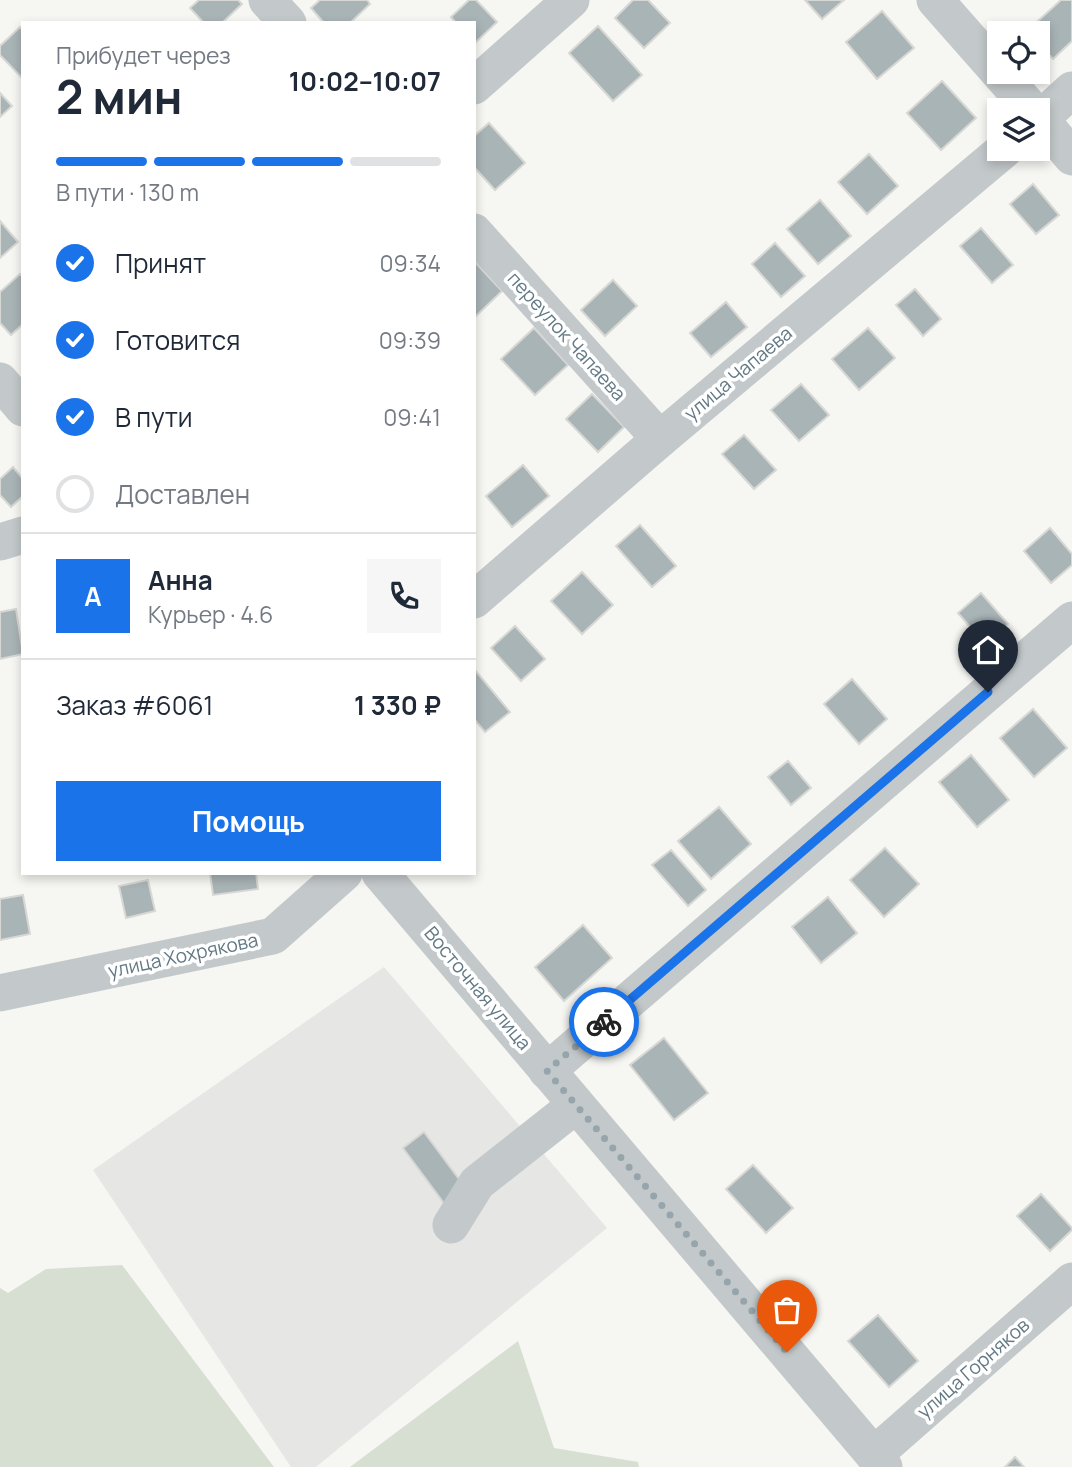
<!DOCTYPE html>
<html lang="ru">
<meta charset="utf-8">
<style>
body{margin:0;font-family:Manrope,sans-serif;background:#f6f6f7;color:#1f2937;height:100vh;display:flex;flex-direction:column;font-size:26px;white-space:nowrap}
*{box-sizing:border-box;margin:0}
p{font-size:23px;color:#747a83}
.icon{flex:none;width:38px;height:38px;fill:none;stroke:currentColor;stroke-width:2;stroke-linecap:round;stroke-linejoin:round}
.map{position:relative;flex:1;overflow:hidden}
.drawer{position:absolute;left:21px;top:21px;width:455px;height:854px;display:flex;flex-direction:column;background:#fff;border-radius:0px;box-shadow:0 4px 10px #0003}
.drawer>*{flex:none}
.fabs{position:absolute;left:987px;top:21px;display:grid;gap:14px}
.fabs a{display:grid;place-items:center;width:63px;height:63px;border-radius:0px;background:#fff;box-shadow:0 4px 10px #0003;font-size:35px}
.pin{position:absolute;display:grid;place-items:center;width:60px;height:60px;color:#fff;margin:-72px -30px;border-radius:50% 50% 50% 0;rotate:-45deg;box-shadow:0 0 7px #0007}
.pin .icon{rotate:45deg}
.courier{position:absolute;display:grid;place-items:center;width:70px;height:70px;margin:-35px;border:5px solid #1a73e8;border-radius:50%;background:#fff;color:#222;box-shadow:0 2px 9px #0007}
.overview em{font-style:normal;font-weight:700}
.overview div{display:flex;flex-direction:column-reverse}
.overview{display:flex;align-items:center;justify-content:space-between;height:119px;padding:0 35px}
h1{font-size:46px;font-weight:700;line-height:52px}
.bar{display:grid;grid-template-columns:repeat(4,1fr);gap:10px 7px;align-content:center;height:84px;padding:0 35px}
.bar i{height:9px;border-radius:5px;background:#e0e1e3}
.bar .selected{background:#1a73e8}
.bar p{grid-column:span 4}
.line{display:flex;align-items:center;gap:18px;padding:0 35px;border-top:2px solid #e0e1e3}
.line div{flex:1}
.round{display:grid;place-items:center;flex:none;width:74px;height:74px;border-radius:0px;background:#f6f6f7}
ol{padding:0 35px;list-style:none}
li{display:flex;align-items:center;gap:21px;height:77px}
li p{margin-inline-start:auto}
li .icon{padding:7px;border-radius:50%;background:#1a73e8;color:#fff;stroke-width:4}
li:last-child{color:#747a83}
li i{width:38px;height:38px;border:4px solid #e0e1e3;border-radius:50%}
.cta{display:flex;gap:14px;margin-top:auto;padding:14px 35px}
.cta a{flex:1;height:80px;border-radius:0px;background:#1a73e8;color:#fff;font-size:28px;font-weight:700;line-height:80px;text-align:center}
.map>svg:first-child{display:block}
.built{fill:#e6e7e5}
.green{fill:#d7ded2}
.building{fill:#a9b4b7;stroke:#d7d7d4;stroke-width:2}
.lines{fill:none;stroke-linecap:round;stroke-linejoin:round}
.minor{stroke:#c3c8ca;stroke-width:37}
.done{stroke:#96a5ab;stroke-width:7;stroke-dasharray:0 12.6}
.route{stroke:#1a73e8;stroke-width:9}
.labels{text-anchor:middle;stroke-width:7;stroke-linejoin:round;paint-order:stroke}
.street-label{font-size:19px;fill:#627985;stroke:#fff}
</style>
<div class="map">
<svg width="1072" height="1467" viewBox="0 0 1072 1467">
<rect width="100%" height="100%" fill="#f6f6f2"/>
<!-- built -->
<polygon class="built" points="384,967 607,1228 316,1467 291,1467 93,1170"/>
<!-- green -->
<g class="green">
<polygon points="122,1265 274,1467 0,1467 0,1288 8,1293 46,1269"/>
<polygon points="518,1341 554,1448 638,1462 639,1467 350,1467"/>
</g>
<!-- building -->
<g class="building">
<polygon points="199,0 238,0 242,4 222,23 204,23 190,8"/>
<polygon points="320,0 367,0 370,4 350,23 324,23 311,8"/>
<polygon points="469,0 476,0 497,22 475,43 474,23 456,23 451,17"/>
<polygon points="633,0 648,0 670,23 644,48 615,18"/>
<polygon points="805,0 844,0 822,19"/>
<polygon points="1061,0 1072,0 1072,41 1053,59 1038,43 1038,33 1027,31"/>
<polygon points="882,11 914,48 877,79 846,42"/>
<polygon points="598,26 642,75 613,101 569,53"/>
<polygon points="20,27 23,31 23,79 0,55 0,46"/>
<polygon points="942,81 976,118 941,150 907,113"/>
<polygon points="0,93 12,106 0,117"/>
<polygon points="489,123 525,163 495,190 474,167 474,136"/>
<polygon points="869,154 898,186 867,214 838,182"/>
<polygon points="1033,184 1059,215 1036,234 1010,204"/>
<polygon points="820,200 851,236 818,264 787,229"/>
<polygon points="0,221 18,242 0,258"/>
<polygon points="981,228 1013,265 992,283 960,246"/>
<polygon points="775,243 805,276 781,297 752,264"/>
<polygon points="474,261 502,291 474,318"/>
<polygon points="20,274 23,277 23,324 11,335 0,323 0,292"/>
<polygon points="613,280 637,306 605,336 581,310"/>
<polygon points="915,289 941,319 923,336 896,305"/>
<polygon points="726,302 747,327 711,357 690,333"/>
<polygon points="534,328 568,365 535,395 501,359"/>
<polygon points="868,328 895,358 859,390 832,359"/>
<polygon points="801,384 829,415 799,441 771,410"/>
<polygon points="592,394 624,427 598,452 566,419"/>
<polygon points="744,435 776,470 754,489 722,454"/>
<polygon points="523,465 549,496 512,527 486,496"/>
<polygon points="13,467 23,479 23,496 11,507 0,495 0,479"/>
<polygon points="640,525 676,566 652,587 616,546"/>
<polygon points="1050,528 1072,554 1072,565 1051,583 1024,551"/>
<polygon points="582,572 613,605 582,634 551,601"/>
<polygon points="981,593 1008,624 985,644 958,613"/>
<polygon points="16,609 23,654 0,659 0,612"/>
<polygon points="515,626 545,659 521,681 491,648"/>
<polygon points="474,669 510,712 485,732 474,719"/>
<polygon points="852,679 887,719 859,744 824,704"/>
<polygon points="1033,709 1067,748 1034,777 1000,738"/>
<polygon points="971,755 1009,800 977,827 939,782"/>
<polygon points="788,761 811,788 791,805 768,777"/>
<polygon points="719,807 751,844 711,879 678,841"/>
<polygon points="885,848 919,884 884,917 850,880"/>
<polygon points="671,850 706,890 688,906 652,865"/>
<polygon points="210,873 256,873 258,889 213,895"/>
<polygon points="148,880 155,911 126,918 119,886"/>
<polygon points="23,895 30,934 0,940 0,899"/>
<polygon points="828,897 857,933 821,963 792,927"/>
<polygon points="583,925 612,958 564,1001 535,967"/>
<polygon points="664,1038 708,1093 674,1120 630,1065"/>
<polygon points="424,1132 467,1190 446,1206 403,1148"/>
<polygon points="753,1165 793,1208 766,1233 726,1189"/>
<polygon points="1041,1194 1072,1228 1072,1230 1050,1251 1017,1216"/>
<polygon points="878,1315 918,1361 889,1387 848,1341"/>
<polygon points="1015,1457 1024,1467 1005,1467"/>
</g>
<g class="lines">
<!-- minor -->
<g class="minor">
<polyline points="267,0 288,23"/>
<polyline points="935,0 1032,110"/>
<polyline points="474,86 571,0"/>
<polyline points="1038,116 1072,157"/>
<polyline points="1038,121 1072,90"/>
<polyline points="474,232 660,439"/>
<polyline points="0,381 23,408"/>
<polyline points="0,542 23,535"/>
<polyline points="474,600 660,439 1005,149"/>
<polyline points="380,873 884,1467"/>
<polyline points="0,993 273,936 344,873"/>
<polyline points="547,1071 1072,620"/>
<polyline points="451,1225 477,1183 576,1105"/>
<polyline points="874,1455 1072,1281"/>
</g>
</g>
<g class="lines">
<!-- done -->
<polyline class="done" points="604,1022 547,1071 787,1352"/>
<!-- route -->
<polyline class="route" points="604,1022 988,692"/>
</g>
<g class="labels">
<!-- street labels -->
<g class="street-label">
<text transform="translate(567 336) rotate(48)" y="7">переулок Чапаева</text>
<text transform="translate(738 373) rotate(-40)" y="7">улица Чапаева</text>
<text transform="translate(183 955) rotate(-12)" y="7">улица Хохрякова</text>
<text transform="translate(478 988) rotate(50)" y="7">Восточная улица</text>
<text transform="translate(973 1368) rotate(-41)" y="7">улица Горняков</text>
</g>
</g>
</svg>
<div class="fabs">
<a><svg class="icon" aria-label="locate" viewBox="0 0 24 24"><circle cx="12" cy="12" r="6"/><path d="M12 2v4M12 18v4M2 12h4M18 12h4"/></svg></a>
<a><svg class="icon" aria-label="layers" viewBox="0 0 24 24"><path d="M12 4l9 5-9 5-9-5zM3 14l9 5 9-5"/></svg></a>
</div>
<div class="pin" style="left:787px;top:1352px;background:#ea580c"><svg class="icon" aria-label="bag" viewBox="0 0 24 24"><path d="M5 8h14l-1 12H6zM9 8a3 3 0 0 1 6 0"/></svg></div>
<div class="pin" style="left:988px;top:692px;background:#1f2937"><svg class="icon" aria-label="home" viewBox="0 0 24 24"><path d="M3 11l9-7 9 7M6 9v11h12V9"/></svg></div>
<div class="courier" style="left:604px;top:1022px"><svg class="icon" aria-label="bike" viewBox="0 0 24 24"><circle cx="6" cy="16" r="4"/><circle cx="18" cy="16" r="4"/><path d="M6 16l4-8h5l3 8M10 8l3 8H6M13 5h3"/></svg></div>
<section class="drawer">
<div class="overview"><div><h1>2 мин</h1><p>Прибудет через</p></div><em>10:02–10:07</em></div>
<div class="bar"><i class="selected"></i><i class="selected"></i><i class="selected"></i><i></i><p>В пути · 130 m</p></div>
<ol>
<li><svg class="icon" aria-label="check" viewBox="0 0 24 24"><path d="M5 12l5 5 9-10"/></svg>Принят<p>09:34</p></li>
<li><svg class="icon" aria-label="check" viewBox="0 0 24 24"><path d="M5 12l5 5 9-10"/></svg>Готовится<p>09:39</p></li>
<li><svg class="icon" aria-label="check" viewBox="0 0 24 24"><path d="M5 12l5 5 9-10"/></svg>В пути<p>09:41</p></li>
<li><i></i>Доставлен</li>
</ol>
<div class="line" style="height:126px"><b class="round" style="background:#1a73e8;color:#fff">А</b><div><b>Анна</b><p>Курьер · 4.6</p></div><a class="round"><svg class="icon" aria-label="phone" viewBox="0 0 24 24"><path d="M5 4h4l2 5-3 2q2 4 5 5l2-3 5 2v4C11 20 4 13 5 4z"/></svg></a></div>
<div class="line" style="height:91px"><div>Заказ #6061</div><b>1 330 ₽</b></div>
<div class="cta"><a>Помощь</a></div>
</section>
</div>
